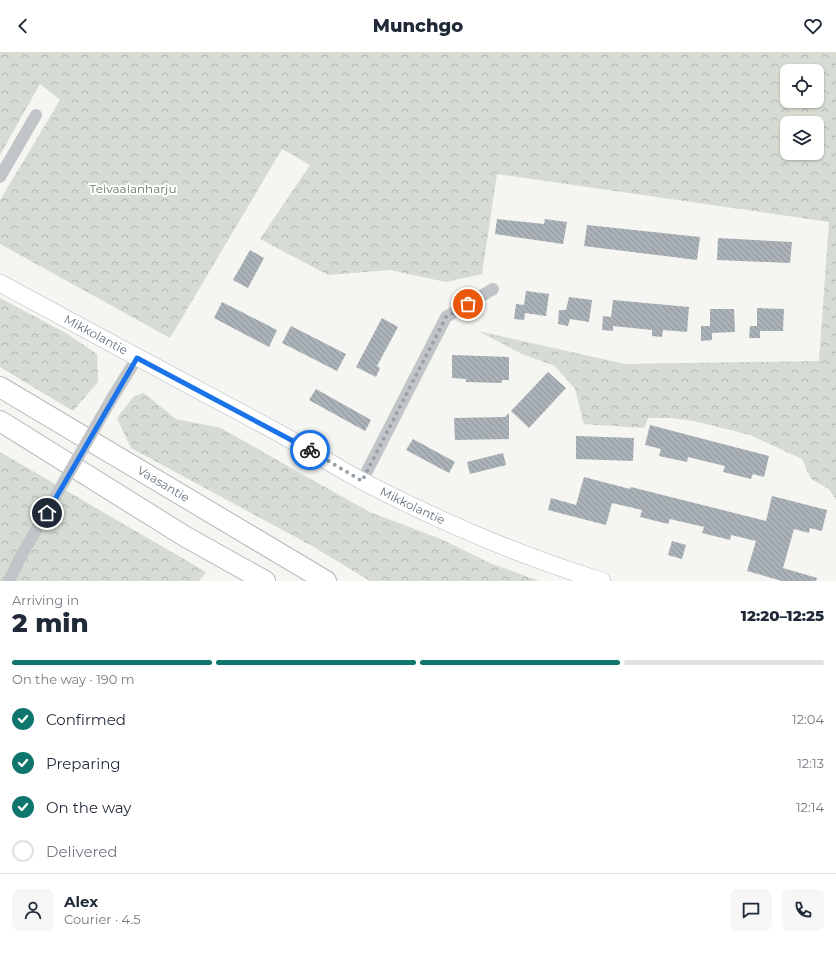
<!DOCTYPE html>
<meta charset="utf-8">
<style>
body{margin:0;font-family:Montserrat,sans-serif;background:#f6f6f7;color:#1f2937;height:100vh;display:flex;flex-direction:column;font-size:15px;white-space:nowrap}
*{box-sizing:border-box;margin:0}
p{font-size:13px;color:#747a83}
.icon{flex:none;width:22px;height:22px;fill:none;stroke:currentColor;stroke-width:2;stroke-linecap:round;stroke-linejoin:round}
.map{position:relative;height:529px;overflow:hidden}
.panel{display:flex;flex-direction:column;background:#fff;flex:1}
.panel>*{flex:none}
.fabs{position:absolute;left:780px;top:12px;display:grid;gap:8px}
.fabs a{display:grid;place-items:center;width:44px;height:44px;border-radius:8px;background:#fff;box-shadow:0 1px 3px #0004;font-size:20px}
.pin{position:absolute;display:grid;place-items:center;width:34px;height:34px;color:#fff;margin:-17px;border:2px solid #fff;border-radius:50%;box-shadow:0 1px 4px #0007}
.courier{position:absolute;display:grid;place-items:center;width:40px;height:40px;margin:-20px;border:3px solid #1a73e8;border-radius:50%;background:#fff;color:#222;box-shadow:0 1px 5px #0007}
.summary em{font-style:normal;font-weight:800}
.summary div{display:flex;flex-direction:column-reverse}
.summary{display:flex;align-items:center;justify-content:space-between;height:68px;padding:0 12px}
h1{font-size:26px;font-weight:800;line-height:30px}
.bar{display:grid;grid-template-columns:repeat(4,1fr);gap:6px 4px;align-content:center;height:48px;padding:0 12px}
.bar i{height:5px;border-radius:3px;background:#e0e1e3}
.bar .on{background:#0f766e}
.bar p{grid-column:span 4}
.line{display:flex;align-items:center;gap:10px;padding:0 12px;border-top:1px solid #e0e1e3}
.line div{flex:1}
.round{display:grid;place-items:center;flex:none;width:42px;height:42px;border-radius:8px;background:#f6f6f7}
ol{padding:0 12px;list-style:none}
li{display:flex;align-items:center;gap:12px;height:44px}
li p{margin-inline-start:auto}
li .icon{padding:4px;border-radius:50%;background:#0f766e;color:#fff;stroke-width:4}
li:last-child{color:#747a83}
li i{width:22px;height:22px;border:2px solid #e0e1e3;border-radius:50%}
header{display:flex;justify-content:space-between;align-items:center;height:52px;padding:0 12px;background:#fff;font-size:18px;font-weight:800}
.map>svg:first-child{display:block}
.forest{fill:url(#forest-crowns);fill-rule:evenodd}
.building{fill:url(#building-back-hatch)}
.lines{fill:none;stroke-linecap:round;stroke-linejoin:round}
.secondary-casing{stroke:#b3b8bd;stroke-width:18}
.trunk-casing{stroke:#b4b7ba;stroke-width:22}
.minor{stroke:#c1c5c8;stroke-width:12}
.secondary{stroke:#fff;stroke-width:17}
.trunk{stroke:#fff;stroke-width:20}
.minor-bridge{stroke:#c1c5c8;stroke-width:12}
.done{stroke:#97a1aa;stroke-width:4;stroke-dasharray:0 7.2}
.route{stroke:#1a73e8;stroke-width:5}
.labels{text-anchor:middle;stroke-width:4;stroke-linejoin:round;paint-order:stroke}
.park-label{font-size:12px;fill:#667a63;stroke:#fff}
.street-label{font-size:12px;fill:#647483;stroke:#fff}
</style>
<header><svg class="icon" aria-label="back" viewBox="0 0 24 24"><path d="M15 5l-7 7 7 7"/></svg>Munchgo<svg class="icon" aria-label="heart" viewBox="0 0 24 24"><path d="M12 20l-8-8c-3-5 5-10 8-4 3-6 11-1 8 4z"/></svg></header>
<div class="map">
<svg width="836" height="529" viewBox="0 0 836 529">
<defs>
<pattern id="forest-crowns" width="20" height="18" patternUnits="userSpaceOnUse"><rect width="20" height="18" fill="#d6dcd3"/><path d="M2 6a3 3 0 1 1 6 0M12 15a3 3 0 1 1 6 0" fill="none" stroke="#b1b7b1"/></pattern>
<pattern id="building-back-hatch" width="6" height="6" patternUnits="userSpaceOnUse"><rect width="6" height="6" fill="#aab1b7"/><path d="M-1 5l2 2M0 0l6 6M5-1l2 2" fill="none" stroke="#8e959a"/></pattern>
</defs>
<rect width="100%" height="100%" fill="#f5f5f2"/>
<!-- forest -->
<g class="forest">
<path d="M0 0H836V448L829 437 811 427 802 407 750 383 694 369 671 366H648L644 376 584 372 575 337 555 314 522 302 478 279 625 312 819 309 829 170 497 122 482 222 446 230 390 218 328 223 260 187 310 113 282 97 170 286 0 192V148L60 48 40 32 0 103ZM787 19H817V49H787ZM787 71H817V101H787Z"/>
<polygon points="0,246 66,281 97,302 98,330 73,359 0,315"/>
<polygon points="144,341 176,367 221,376 298,420 370,460 443,488 490,511 539,529 370,529 312,494 131,396 117,366 134,344"/>
<polygon points="0,400 206,520 199,529 0,529"/>
</g>
<!-- building -->
<g class="building">
<polygon points="497,167 544,172 545,167 567,170 563,192 495,182"/>
<polygon points="587,173 700,185 697,208 584,194"/>
<polygon points="718,186 792,190 790,211 717,208"/>
<polygon points="250,198 264,206 248,236 233,228"/>
<polygon points="526,239 549,242 546,264 525,261 524,268 514,267 516,252 524,253"/>
<polygon points="569,245 592,248 589,270 570,267 568,274 558,272 559,258 566,258"/>
<polygon points="613,248 689,255 687,280 663,278 662,285 652,284 652,278 613,274 613,279 602,278 603,264 611,265"/>
<polygon points="222,250 277,278 269,295 214,266"/>
<polygon points="757,256 784,257 783,279 760,279 760,286 749,286 750,274 757,274"/>
<polygon points="710,257 734,257 735,280 712,281 712,288 701,289 701,274 710,274"/>
<polygon points="382,266 398,275 377,314 380,316 376,325 356,315"/>
<polygon points="291,274 346,302 337,319 282,291"/>
<polygon points="452,303 509,305 509,328 502,328 502,331 466,330 466,327 452,326"/>
<polygon points="548,320 566,336 529,376 511,359"/>
<polygon points="316,337 371,368 365,379 309,348"/>
<polygon points="509,361 509,387 455,388 454,366 505,365"/>
<polygon points="650,373 769,404 764,425 753,422 751,427 723,420 725,414 688,405 687,410 659,404 661,397 645,393"/>
<polygon points="576,384 634,386 633,409 576,407"/>
<polygon points="413,387 455,410 449,421 406,398"/>
<polygon points="503,401 506,413 470,422 467,410"/>
<polygon points="584,425 630,437 631,435 766,469 772,444 827,458 822,479 810,476 809,481 794,477 783,516 817,526 816,529 782,529 747,519 756,489 731,483 730,488 702,481 704,475 670,467 668,472 640,465 642,458 612,451 606,473 548,458 551,446 576,453"/>
<polygon points="672,489 686,493 682,507 668,503"/>
</g>
<g class="lines">
<!-- secondary casing -->
<g class="secondary-casing">
<g id="secondary">
<path id="s1" d="M0 231C92 281 185 331 277 380 306 396 333 413 362 429 439 469 520 504 602 529"/>
</g>
</g>
<!-- trunk casing -->
<g class="trunk-casing">
<g id="trunk">
<path id="s2" d="M0 335 326 529"/>
<polyline points="0,369 186,485 265,529"/>
</g>
</g>
<!-- minor -->
<g class="minor">
<polyline points="0,125 36,63"/>
<polyline points="111,348 137,306"/>
<polyline points="362,429 446,265 493,237"/>
<polyline points="9,529 19,508 39,473"/>
</g>
<!-- secondary -->
<use href="#secondary" class="secondary"/>
<!-- trunk -->
<use href="#trunk" class="trunk"/>
<!-- minor-bridge -->
<polyline class="minor-bridge" points="39,473 111,348"/>
</g>
<g class="lines">
<!-- done -->
<polyline class="done" points="310,398 362,429 446,265 468,252"/>
<!-- route -->
<polyline class="route" points="47,461 137,306 310,398"/>
</g>
<g class="labels">
<!-- park labels -->
<g class="park-label">
<text x="133" y="141">Teivaalanharju</text>
</g>
<!-- street labels -->
<g class="street-label">
<text dy="4" stroke="none"><textPath href="#s1" startOffset="109">Mikkolantie</textPath></text>
<text dy="4" stroke="none"><textPath href="#s2" startOffset="190">Vaasantie</textPath></text>
<text dy="4" stroke="none"><textPath href="#s1" startOffset="469">Mikkolantie</textPath></text>
</g>
</g>
</svg>
<div class="fabs">
<a><svg class="icon" aria-label="locate" viewBox="0 0 24 24"><circle cx="12" cy="12" r="6"/><path d="M12 2v4M12 18v4M2 12h4M18 12h4"/></svg></a>
<a><svg class="icon" aria-label="layers" viewBox="0 0 24 24"><path d="M12 4l9 5-9 5-9-5zM3 14l9 5 9-5"/></svg></a>
</div>
<div class="pin" style="left:468px;top:252px;background:#ea580c"><svg class="icon" aria-label="bag" viewBox="0 0 24 24"><path d="M5 8h14l-1 12H6zM9 8a3 3 0 0 1 6 0"/></svg></div>
<div class="pin" style="left:47px;top:461px;background:#1f2937"><svg class="icon" aria-label="home" viewBox="0 0 24 24"><path d="M3 11l9-7 9 7M6 9v11h12V9"/></svg></div>
<div class="courier" style="left:310px;top:398px"><svg class="icon" aria-label="bike" viewBox="0 0 24 24"><circle cx="6" cy="16" r="4"/><circle cx="18" cy="16" r="4"/><path d="M6 16l4-8h5l3 8M10 8l3 8H6M13 5h3"/></svg></div>
</div>
<section class="panel">
<div class="summary"><div><h1>2 min</h1><p>Arriving in</p></div><em>12:20–12:25</em></div>
<div class="bar"><i class="on"></i><i class="on"></i><i class="on"></i><i></i><p>On the way · 190 m</p></div>
<ol>
<li><svg class="icon" aria-label="check" viewBox="0 0 24 24"><path d="M5 12l5 5 9-10"/></svg>Confirmed<p>12:04</p></li>
<li><svg class="icon" aria-label="check" viewBox="0 0 24 24"><path d="M5 12l5 5 9-10"/></svg>Preparing<p>12:13</p></li>
<li><svg class="icon" aria-label="check" viewBox="0 0 24 24"><path d="M5 12l5 5 9-10"/></svg>On the way<p>12:14</p></li>
<li><i></i>Delivered</li>
</ol>
<div class="line" style="height:72px"><a class="round"><svg class="icon" aria-label="person" viewBox="0 0 24 24"><circle cx="12" cy="8" r="4"/><path d="M4 21q1-7 8-7t8 7"/></svg></a><div><b>Alex</b><p>Courier · 4.5</p></div><a class="round"><svg class="icon" aria-label="chat" viewBox="0 0 24 24"><path d="M4 5h16v11H9l-5 4z"/></svg></a><a class="round"><svg class="icon" aria-label="phone" viewBox="0 0 24 24"><path d="M5 4h4l2 5-3 2q2 4 5 5l2-3 5 2v4C11 20 4 13 5 4z"/></svg></a></div>
</section>
